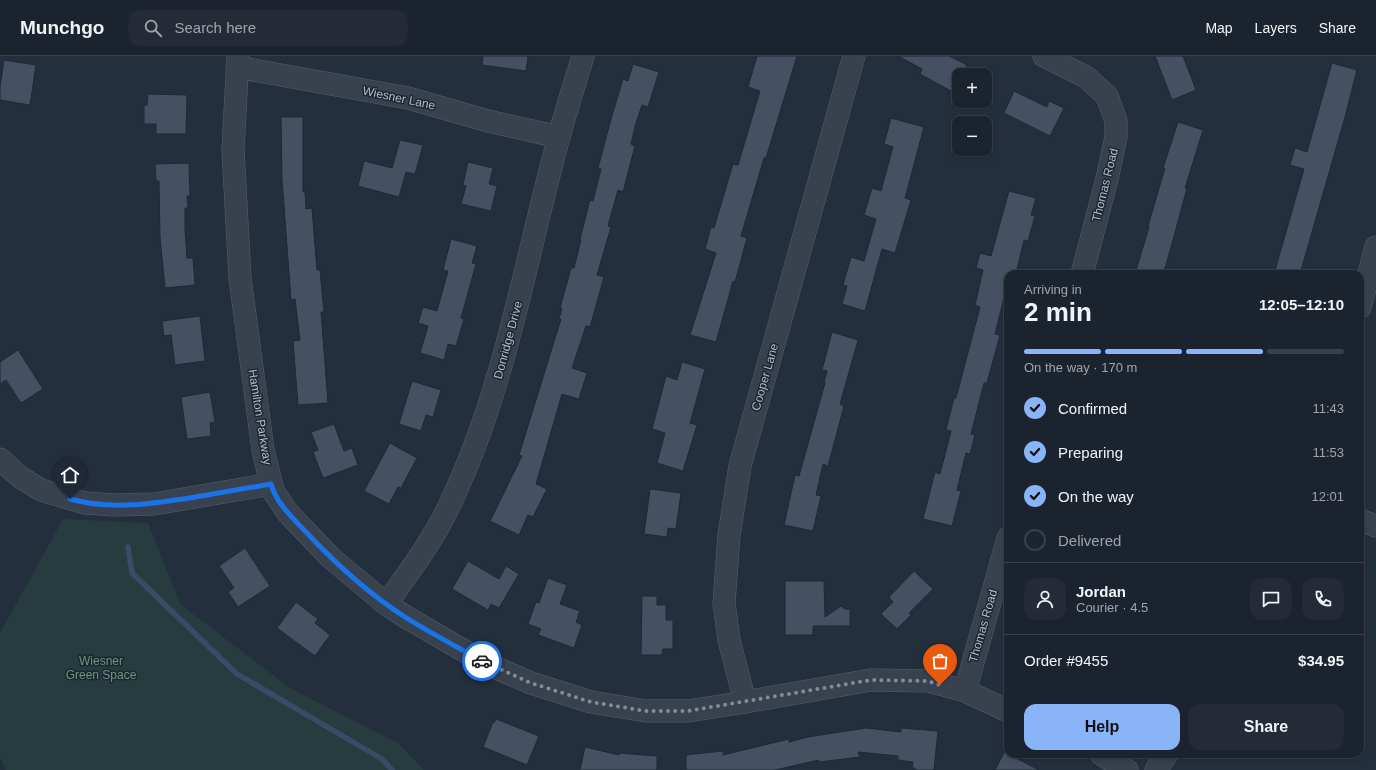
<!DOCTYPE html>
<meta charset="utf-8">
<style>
body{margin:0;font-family:Arial,sans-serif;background:#242b36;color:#f1f3f6;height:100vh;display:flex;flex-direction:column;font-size:15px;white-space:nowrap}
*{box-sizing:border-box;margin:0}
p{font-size:13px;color:#a0a4aa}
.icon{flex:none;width:22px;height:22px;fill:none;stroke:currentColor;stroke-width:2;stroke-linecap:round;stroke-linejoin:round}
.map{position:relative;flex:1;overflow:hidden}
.panel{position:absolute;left:1004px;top:214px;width:360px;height:488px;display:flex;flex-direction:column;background:#1b232e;border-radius:12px;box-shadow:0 2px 6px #0003,0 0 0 1px #39404a}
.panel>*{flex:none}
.controls{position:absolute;left:952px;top:12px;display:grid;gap:8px}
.controls a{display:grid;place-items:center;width:40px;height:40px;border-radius:8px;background:#1b232e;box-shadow:0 2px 6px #0003,0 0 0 1px #39404a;font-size:20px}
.pin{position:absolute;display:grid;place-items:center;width:34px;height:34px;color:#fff;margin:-41px -17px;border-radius:50% 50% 50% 0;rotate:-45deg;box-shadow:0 0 4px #0007}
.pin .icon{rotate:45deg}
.courier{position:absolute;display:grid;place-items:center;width:40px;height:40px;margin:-20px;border:3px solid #1a73e8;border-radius:50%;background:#fff;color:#222;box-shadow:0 1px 5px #0007}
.head em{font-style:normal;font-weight:600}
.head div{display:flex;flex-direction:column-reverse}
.head{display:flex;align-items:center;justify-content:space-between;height:68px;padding:0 20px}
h1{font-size:26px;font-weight:600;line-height:30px}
.bar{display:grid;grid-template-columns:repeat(4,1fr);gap:6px 4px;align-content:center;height:48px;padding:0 20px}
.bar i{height:5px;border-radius:3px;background:#39404a}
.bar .current{background:#8ab4f8}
.bar p{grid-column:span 4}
.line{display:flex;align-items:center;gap:10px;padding:0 20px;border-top:1px solid #39404a}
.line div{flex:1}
.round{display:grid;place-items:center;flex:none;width:42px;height:42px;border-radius:12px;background:#242b36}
ol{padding:0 20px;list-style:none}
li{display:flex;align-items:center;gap:12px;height:44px}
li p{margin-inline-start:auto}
li .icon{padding:4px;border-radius:50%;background:#8ab4f8;color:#111;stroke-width:4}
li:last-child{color:#a0a4aa}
li i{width:22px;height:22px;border:2px solid #39404a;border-radius:50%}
.cta{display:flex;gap:8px;margin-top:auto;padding:8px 20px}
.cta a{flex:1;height:46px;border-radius:12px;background:#8ab4f8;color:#111;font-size:16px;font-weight:600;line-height:46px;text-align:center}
.cta a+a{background:#242b36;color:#f1f3f6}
header{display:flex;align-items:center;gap:24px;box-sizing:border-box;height:56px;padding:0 20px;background:#1b232e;border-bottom:1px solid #39404a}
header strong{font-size:19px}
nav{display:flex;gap:22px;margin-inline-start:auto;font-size:14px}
.search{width:280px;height:36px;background:#242b36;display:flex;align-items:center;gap:10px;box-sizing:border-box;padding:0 14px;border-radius:12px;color:#a0a4aa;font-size:15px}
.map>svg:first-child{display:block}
.green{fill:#263c3f}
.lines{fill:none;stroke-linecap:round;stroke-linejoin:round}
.stream{stroke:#394c67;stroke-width:5.5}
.building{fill:#455162;stroke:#1f2835}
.minor-casing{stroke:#565f6c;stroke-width:23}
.minor{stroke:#38414e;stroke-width:22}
.done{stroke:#828b98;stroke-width:4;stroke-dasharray:0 7.2}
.route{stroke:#1a73e8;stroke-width:5}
.labels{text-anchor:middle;stroke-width:3;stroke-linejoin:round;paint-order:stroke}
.street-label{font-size:12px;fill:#b4bcc9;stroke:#1d2633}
.park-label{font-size:12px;fill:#6b9a76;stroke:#1d2633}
</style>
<header>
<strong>Munchgo</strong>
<div class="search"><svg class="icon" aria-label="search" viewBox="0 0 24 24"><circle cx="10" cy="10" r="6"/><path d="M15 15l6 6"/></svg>Search here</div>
<nav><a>Map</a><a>Layers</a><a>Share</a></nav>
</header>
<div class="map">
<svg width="1376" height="714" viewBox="0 0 1376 714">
<rect width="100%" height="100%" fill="#242f3e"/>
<!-- green -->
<polygon class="green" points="63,463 148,467 181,549 290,632 398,687 424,714 6,714 0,701 0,577"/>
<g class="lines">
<!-- stream -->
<polyline class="stream" points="128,491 132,517 237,618 382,703 392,714"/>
</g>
<!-- building -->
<g class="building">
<polygon points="483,0 528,0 526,15 482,9"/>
<polygon points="757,0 797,0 766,102 764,102 741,180 747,182 735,226 733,225 716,286 690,279 716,197 705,193 711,171 714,172 733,108 738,109 760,35 748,31"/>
<polygon points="898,0 949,0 967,9 962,19 959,19 959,25 953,36 920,18 922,13"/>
<polygon points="1155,0 1183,0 1196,34 1172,44"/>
<polygon points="4,4 36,9 30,49 0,44 0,31"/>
<polygon points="1332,7 1357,14 1345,61 1300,218 1274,218 1304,113 1290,109 1295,92 1307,96"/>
<polygon points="633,8 659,16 648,51 642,49 635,70 631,88 635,90 623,136 618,134 608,170 611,171 597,219 604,221 590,271 586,270 572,312 587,317 579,343 562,338 536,428 547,433 533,461 528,459 519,479 490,465 522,400 519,399 561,263 559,263 562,252 560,252 571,212 574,212 581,184 580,183 590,144 593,145 601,113 598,112 611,63 623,23 628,25"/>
<polygon points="1014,35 1047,51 1049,45 1064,52 1050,80 1004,57"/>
<polygon points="148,38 187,39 186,78 156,78 156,68 144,68 144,49 147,49"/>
<polygon points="281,61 303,61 303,136 305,136 306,153 312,152 317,214 320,214 324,256 321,256 328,347 298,349 293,285 300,284 295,243 291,244 289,217 282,123"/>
<polygon points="891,62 924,71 905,142 911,144 895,197 882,193 865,255 842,248 847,230 843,229 851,201 864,205 876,163 864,159 872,132 881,135 893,91 884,88"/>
<polygon points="1178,66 1203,74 1185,132 1187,132 1170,195 1163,218 1135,218 1149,171 1148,170 1165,112 1163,112"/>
<polygon points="400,84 423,89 415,118 406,116 399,141 358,130 364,105 392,112"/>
<polygon points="468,106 493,112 489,128 497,130 491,155 461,148 466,130 463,129"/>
<polygon points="189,107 190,140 187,140 188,152 185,152 185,174 187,202 193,202 195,229 165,232 160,181 159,125 156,125 155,108"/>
<polygon points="1009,135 1036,142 1031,159 1035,160 1028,185 1024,184 1016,218 1008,218 1008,226 995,278 1000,279 987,327 984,327 971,378 975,379 970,398 966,397 957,434 961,435 952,470 923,463 935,416 940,418 951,375 946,374 954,342 956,342 980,251 975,249 983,214 976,212 980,197 991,200"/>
<polygon points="451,183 477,190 472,207 476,208 461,262 464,263 456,290 448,288 444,304 420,297 428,270 418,267 423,251 437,255 448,215 443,214"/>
<polygon points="200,260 205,305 175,309 171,279 164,280 162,265"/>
<polygon points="832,276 858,284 840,348 844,350 828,410 823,408 816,439 821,440 813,475 784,469 795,419 799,420 825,327 824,326 827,315 822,314"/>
<polygon points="18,294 43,333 21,347 6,324 0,328 0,306"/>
<polygon points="682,306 705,313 690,367 697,369 683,415 657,407 665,377 652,373 666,320 677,324"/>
<polygon points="412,325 441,334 433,361 426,359 421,375 399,368"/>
<polygon points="210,336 215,366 210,367 211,380 187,383 181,341"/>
<polygon points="334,368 344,395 352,392 358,409 323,422 313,396 318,394 311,376"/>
<polygon points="390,387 417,402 401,432 398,431 389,448 364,435"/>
<polygon points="650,433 681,437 676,473 668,472 667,481 644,478"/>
<polygon points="245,492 270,530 238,551 228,536 234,532 219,510"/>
<polygon points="468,505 499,523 506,510 519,518 499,552 491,548 488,554 452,533"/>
<polygon points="914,515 933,533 909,557 911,559 897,573 881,558 893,546 889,541"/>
<polygon points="548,522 567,529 560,548 580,555 576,566 582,569 574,592 538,579 541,573 528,568 536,546 539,547"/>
<polygon points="785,525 824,525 825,561 841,550 845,553 850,553 850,570 813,570 813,579 785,579"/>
<polygon points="642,540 657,540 657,549 666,549 666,564 673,564 673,593 663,593 662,599 641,599"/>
<polygon points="296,546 318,563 315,567 330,579 315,600 277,572"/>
<polygon points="496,663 539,680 527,709 483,691 493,666 494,667"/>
<polygon points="866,672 901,676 901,672 938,675 934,714 915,714 915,712 912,712 913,706 898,704 898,700 858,696 860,701 819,706 819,704 775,714 686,714 686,699 723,695 723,699 789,683 789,686 808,681"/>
<polygon points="585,691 619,699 619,697 657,700 657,714 580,714"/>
<polygon points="1005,695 1008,698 1039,714 995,714"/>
</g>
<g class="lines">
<!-- minor casing -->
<g class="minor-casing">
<g id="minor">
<polyline points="238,0 233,94 240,222 263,394 273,435 288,457 330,501 386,548 406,561 485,607 531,627 591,646 646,655 688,655 745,646 871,624 928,625 965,635 1008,655"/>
<polyline points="1044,0 1086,21 1107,40 1116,65 1116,81 1107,123 1082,218"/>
<polyline points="237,11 408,42 488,65 559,81"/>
<polyline points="1360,251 1376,191"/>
<polyline points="0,403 20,421 41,434 85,447 114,449 154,448 271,428"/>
<polyline points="1360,464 1376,470"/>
<path d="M386 548C410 515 434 483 451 446 506 330 525 204 559 81 566 54 575 27 583 0"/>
<polyline points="965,635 1008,482"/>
<polyline points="745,646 729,584 724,547 729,479 740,410 854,0"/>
<polyline points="1101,698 1127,714"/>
<polyline points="1156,714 1167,698"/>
</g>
</g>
<!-- minor -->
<use href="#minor" class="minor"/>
</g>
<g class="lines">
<!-- done -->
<polyline class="done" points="482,605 531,627 591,646 646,655 688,655 871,624 928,625 940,629"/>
<!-- route -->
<path class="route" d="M70 443C113 455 158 447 201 440 224 436 247 432 271 428 276 447 293 462 306 476 336 508 369 538 405 561 430 577 456 590 482 605"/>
</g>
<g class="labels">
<!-- street labels -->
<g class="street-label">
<text transform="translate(399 42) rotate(12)" y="4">Wiesner Lane</text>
<text transform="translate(1105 129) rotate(-76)" y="4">Thomas Road</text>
<text transform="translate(508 284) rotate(-75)" y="4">Donridge Drive</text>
<text transform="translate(765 321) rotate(-74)" y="4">Cooper Lane</text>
<text transform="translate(260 361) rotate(81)" y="4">Hamilton Parkway</text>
<text transform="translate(983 570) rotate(-74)" y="4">Thomas Road</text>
</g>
<!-- park labels -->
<g class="park-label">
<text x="101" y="609">Wiesner<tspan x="101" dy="14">Green Space</tspan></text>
</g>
</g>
</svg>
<div class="controls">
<a>+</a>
<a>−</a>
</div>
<div class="pin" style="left:940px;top:629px;background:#ea580c"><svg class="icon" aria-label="bag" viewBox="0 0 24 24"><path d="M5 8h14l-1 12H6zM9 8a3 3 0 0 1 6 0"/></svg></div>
<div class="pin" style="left:70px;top:443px;background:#1f2937"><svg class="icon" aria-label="home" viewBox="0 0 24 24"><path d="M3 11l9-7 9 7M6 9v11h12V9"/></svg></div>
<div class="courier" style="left:482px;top:605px"><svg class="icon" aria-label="car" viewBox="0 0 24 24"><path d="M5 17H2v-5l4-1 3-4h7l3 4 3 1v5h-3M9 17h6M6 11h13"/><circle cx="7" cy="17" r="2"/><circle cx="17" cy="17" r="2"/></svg></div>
<section class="panel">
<div class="head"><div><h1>2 min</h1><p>Arriving in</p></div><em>12:05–12:10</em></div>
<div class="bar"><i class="current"></i><i class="current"></i><i class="current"></i><i></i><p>On the way · 170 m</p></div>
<ol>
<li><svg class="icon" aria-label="check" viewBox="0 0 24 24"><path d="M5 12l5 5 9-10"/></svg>Confirmed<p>11:43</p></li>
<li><svg class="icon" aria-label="check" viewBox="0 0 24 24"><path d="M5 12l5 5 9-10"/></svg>Preparing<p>11:53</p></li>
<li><svg class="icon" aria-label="check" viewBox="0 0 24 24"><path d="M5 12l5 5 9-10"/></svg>On the way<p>12:01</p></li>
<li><i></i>Delivered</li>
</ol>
<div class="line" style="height:72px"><a class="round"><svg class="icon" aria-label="person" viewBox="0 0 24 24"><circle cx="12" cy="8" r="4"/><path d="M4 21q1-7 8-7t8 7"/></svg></a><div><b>Jordan</b><p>Courier · 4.5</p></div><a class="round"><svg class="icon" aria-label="chat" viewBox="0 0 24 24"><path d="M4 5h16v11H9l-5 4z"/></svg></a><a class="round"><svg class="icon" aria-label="phone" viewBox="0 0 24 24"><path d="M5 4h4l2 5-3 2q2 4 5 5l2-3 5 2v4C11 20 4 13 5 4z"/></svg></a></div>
<div class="line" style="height:52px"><div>Order #9455</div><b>$34.95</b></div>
<div class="cta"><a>Help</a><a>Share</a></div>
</section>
</div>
